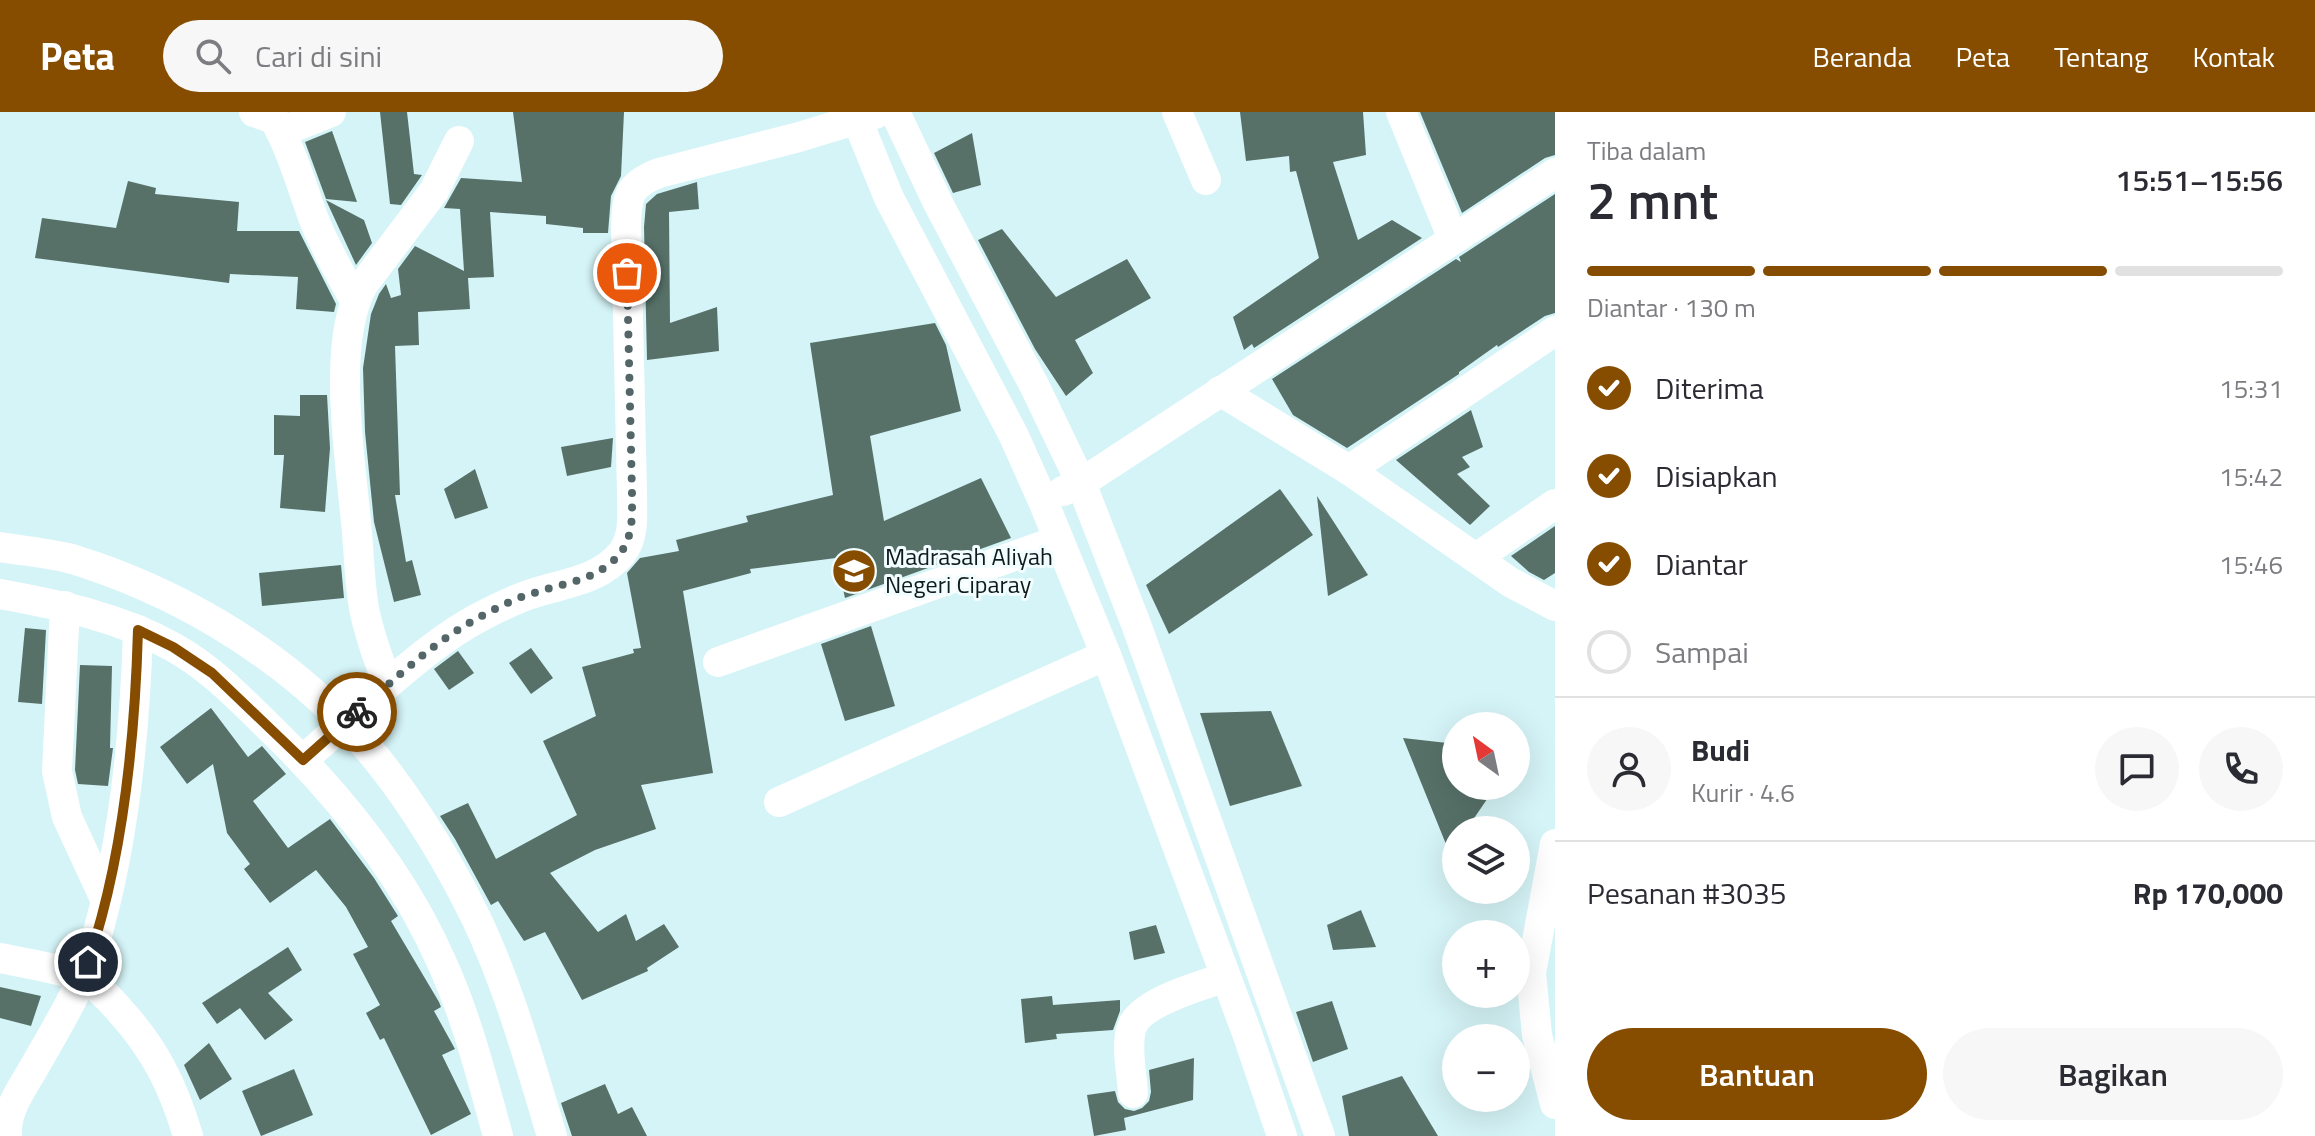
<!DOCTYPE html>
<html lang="id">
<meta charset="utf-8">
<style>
body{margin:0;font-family:"Titillium Web",sans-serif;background:#f7f7f7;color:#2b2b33;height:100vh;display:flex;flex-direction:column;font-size:30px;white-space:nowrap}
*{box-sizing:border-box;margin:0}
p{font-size:26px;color:#7c7c81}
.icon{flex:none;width:44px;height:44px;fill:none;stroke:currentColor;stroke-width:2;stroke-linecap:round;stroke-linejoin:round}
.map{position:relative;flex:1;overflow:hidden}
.side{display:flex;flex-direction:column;background:#fff;width:760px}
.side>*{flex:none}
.needle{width:52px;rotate:327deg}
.fabs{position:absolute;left:1442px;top:600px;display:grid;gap:16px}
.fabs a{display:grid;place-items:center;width:88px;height:88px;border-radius:50%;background:#fff;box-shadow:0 8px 32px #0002;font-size:40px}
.pin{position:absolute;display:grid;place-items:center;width:68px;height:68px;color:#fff;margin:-34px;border:4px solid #fff;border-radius:50%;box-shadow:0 2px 8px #0007}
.courier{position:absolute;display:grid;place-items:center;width:80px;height:80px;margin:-40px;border:6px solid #864d00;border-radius:50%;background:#fff;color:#222;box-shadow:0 2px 10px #0007}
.summary em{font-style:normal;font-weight:600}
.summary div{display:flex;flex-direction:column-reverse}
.summary{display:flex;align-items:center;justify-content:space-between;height:136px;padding:0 32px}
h1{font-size:52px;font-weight:600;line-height:60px}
.bar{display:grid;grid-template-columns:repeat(4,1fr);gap:12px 8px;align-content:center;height:96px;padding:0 32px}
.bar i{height:10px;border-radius:6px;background:#e1e1e2}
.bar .selected{background:#864d00}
.bar p{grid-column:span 4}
.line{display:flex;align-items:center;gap:20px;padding:0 32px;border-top:2px solid #e1e1e2}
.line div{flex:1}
.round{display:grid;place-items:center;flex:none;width:84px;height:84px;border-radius:42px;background:#f7f7f7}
ol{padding:0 32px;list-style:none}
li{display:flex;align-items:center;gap:24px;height:88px}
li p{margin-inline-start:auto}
li .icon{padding:8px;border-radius:50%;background:#864d00;color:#fff;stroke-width:4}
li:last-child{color:#7c7c81}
li i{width:44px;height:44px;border:4px solid #e1e1e2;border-radius:50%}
.primary-button{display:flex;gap:16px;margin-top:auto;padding:16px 32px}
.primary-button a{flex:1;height:92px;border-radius:48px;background:#864d00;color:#fff;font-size:32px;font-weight:600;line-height:92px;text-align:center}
.primary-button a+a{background:#f7f7f7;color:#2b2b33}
header{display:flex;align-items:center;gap:48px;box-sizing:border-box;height:112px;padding:0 40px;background:#864d00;color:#fff}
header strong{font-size:38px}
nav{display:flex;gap:44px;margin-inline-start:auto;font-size:28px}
.search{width:560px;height:72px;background:#f7f7f7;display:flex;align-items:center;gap:20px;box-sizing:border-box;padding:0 28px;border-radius:44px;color:#7c7c81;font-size:30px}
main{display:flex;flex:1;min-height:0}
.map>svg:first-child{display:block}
.building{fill:#577169}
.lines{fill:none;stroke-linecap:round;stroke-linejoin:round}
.minor{stroke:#fff;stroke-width:30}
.done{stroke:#546668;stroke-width:8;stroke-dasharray:0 14.4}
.route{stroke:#864d00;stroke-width:10}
.labels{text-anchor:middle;stroke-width:6;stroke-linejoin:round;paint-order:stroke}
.poi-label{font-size:24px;fill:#0f1a1b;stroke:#f1fdfe;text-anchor:start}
</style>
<header>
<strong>Peta</strong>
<div class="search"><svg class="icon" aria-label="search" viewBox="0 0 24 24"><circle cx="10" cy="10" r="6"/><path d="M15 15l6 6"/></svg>Cari di sini</div>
<nav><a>Beranda</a><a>Peta</a><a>Tentang</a><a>Kontak</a></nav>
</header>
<main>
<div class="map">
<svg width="1555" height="1024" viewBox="0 0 1555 1024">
<rect width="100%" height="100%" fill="#d5f4f7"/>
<!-- building -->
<g class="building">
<polygon points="380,0 407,0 414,62 422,63 401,93 390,92"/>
<polygon points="513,0 624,0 621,64 611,84 608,121 583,121 583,116 546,112 546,104 490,100 494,165 468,166 470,197 418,200 419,233 395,234 400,383 395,383 406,450 412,448 421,483 394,490 374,410 365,320 363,256 371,202 379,182 386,172 391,186 401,183 398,157 415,134 464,159 460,97 444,96 461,66 522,70"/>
<polygon points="1240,0 1363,0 1366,43 1333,50 1358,128 1392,108 1422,126 1254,236 1252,232 1244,238 1233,205 1319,146 1296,59 1290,60 1289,44 1246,49"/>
<polygon points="1420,0 1555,0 1555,43 1545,46 1462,101"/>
<polygon points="332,19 357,90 326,87 305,30"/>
<polygon points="972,21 981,73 953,81 934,41"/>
<polygon points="128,69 156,76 155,82 239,90 237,119 299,119 336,192 334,200 296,197 298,165 230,162 229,171 35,146 42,106 116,116"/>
<polygon points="697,70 699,97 669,100 670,211 717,195 719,239 647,248 644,115 646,92 657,82"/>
<polygon points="1555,82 1555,201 1545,204 1498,235 1497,233 1459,260 1459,262 1347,336 1293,303 1272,267 1456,147 1461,150 1459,145"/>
<polygon points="326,88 364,108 372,131 356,153"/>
<polygon points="1002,117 1056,185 1127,147 1151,186 1075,228 1093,261 1066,284 1035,237 978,128"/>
<polygon points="935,211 946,233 961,299 870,324 884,409 981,366 1011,426 845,486 836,446 750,457 751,461 683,479 713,661 641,673 656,717 595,738 550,761 598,820 626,802 636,829 664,812 679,835 647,856 648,859 582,888 545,820 524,829 498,789 491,793 455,727 440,704 468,691 496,747 577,703 543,629 596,604 582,555 634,541 633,537 641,536 627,461 640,446 679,439 676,428 748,410 746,404 833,383 810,231"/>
<polygon points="300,283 327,283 330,336 325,400 280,396 284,343 274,343 274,303 300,304"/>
<polygon points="1471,298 1483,335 1462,345 1470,355 1457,362 1490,394 1470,413 1396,348"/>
<polygon points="613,326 611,355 567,364 561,335"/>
<polygon points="475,357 488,396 455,407 444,377"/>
<polygon points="1280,377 1313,423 1169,522 1146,473"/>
<polygon points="1317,384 1368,463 1328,484"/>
<polygon points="1555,414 1555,461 1544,468 1529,460 1511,444"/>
<polygon points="341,453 344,486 262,494 259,461"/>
<polygon points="871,514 895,594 845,609 821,532"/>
<polygon points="25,516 46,518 42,592 18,590"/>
<polygon points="531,536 553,566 531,582 509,551"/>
<polygon points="458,539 474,561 449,578 434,557"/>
<polygon points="80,553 112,554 110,636 113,636 108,674 78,672 75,658"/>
<polygon points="211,596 248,645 262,634 286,662 253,689 288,736 330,707 374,766 398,804 391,809 439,890 441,895 434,899 455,937 442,943 471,1002 431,1023 384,926 380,928 366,901 380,893 353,842 368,835 346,795 316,758 270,791 244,757 250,752 227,721 213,652 187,672 160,635"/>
<polygon points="1271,599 1302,674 1230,694 1200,601"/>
<polygon points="1403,626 1456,632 1456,674 1496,674 1466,718 1456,718 1456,732 1450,742"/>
<polygon points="1361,798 1376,835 1333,838 1327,813"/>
<polygon points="1156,813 1165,841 1134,848 1129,820"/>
<polygon points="288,835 302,858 268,881 293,908 265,928 240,896 217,912 202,891"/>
<polygon points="0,875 41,884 31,914 0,906"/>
<polygon points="1052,884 1053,893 1120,888 1120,899 1113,918 1056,922 1057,927 1025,931 1021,887"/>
<polygon points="1332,889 1348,937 1313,950 1296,900"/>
<polygon points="209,931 232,967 200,988 184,953"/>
<polygon points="1194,946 1193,988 1124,1006 1126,1018 1094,1024 1087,983 1115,979 1118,990 1125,997 1134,999 1142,996 1149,989 1151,980 1149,958"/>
<polygon points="294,957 313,1003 261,1024 242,979"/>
<polygon points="1402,964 1438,1024 1349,1024 1342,984"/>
<polygon points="605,972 618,1002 632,995 647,1024 572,1024 561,991"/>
</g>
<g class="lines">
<!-- minor -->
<g class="minor">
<path d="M254 0 274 7C292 39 301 72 313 105 324 134 340 161 355 189"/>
<polyline points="854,0 889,86 1013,322 1043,389 1106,543 1247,921 1282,1024"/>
<polyline points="895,0 938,91 1035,275 1081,371 1136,512 1320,1024"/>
<polyline points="1177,0 1206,68"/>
<polyline points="1401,0 1453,127"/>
<polyline points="281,20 331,0"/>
<polyline points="1220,279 1349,358 1510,470 1555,494"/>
<polyline points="1349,358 1555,219"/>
<polyline points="1063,379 1081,371 1555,61"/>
<path d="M0 435C23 439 49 441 72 447 173 478 271 535 345 611 396 663 444 740 476 806 509 875 530 951 552 1024"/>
<polyline points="1476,446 1555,392"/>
<path d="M0 482C60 493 119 505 173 535 211 556 240 587 271 617 340 684 403 762 442 851 467 906 482 966 498 1024"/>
<polyline points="65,494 57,659 67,705 105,787"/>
<polyline points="718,550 1059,428"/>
<path d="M388 572C416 548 445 524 478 506 495 497 515 487 534 481 565 471 600 468 622 441 635 424 632 401 632 381L626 115C627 84 628 73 659 61L799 25 875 2"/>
<path d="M303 648 388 572C378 547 369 522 364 496 359 467 359 438 356 410 350 344 331 230 363 173L434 79 459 29"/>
<polyline points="779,690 1106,543"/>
<polyline points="1555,732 1531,861 1537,923 1555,992"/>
<path d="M0 846C19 850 70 858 84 867 98 874 111 888 121 900 155 937 174 976 188 1024"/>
<path d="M1133 981C1132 961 1126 937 1131 918 1137 890 1201 874 1226 865"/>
<path d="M7 1024C5 997 24 974 36 952 57 915 80 878 93 837 123 738 135 622 138 518"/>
</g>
</g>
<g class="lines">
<!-- done -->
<path class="done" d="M357 600C395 567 432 531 478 506 495 497 515 486 534 481 561 472 591 469 613 449 634 430 632 407 632 381L627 161"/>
<!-- route -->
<path class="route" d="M88 850C123 747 135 626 138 518L173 535 212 561 303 648 357 600"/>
</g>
<!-- icons -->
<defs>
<g id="school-disc" transform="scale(2.3)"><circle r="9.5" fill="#864d00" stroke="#f1fdfe"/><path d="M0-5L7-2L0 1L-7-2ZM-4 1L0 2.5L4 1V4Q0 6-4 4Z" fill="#fff"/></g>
</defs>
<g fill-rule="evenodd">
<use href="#school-disc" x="854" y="459"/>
</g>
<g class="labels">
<!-- poi labels -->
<g class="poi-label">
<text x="885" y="453">Madrasah Aliyah<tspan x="885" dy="28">Negeri Ciparay</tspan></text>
</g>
</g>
</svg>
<div class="fabs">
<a><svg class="needle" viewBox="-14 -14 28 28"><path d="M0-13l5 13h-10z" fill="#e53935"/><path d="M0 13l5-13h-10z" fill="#7c7c81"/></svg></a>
<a><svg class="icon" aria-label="layers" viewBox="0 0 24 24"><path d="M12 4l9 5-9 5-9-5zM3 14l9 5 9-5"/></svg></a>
<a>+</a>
<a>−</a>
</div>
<div class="pin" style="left:627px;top:161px;background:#ea580c"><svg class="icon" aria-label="bag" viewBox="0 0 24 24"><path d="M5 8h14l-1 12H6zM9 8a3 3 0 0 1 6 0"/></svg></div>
<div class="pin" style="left:88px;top:850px;background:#1f2937"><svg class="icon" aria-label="home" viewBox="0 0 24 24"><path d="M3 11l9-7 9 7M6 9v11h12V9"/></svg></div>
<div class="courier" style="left:357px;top:600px"><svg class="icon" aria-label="bike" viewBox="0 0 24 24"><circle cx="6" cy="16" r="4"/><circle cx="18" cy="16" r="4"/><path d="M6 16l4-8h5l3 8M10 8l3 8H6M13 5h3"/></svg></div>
</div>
<section class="side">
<div class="summary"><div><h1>2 mnt</h1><p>Tiba dalam</p></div><em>15:51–15:56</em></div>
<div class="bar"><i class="selected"></i><i class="selected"></i><i class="selected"></i><i></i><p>Diantar · 130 m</p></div>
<ol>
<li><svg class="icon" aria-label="check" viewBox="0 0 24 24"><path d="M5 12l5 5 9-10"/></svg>Diterima<p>15:31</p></li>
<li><svg class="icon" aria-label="check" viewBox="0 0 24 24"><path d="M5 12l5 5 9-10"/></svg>Disiapkan<p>15:42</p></li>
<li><svg class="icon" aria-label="check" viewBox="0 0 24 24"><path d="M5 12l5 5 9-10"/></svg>Diantar<p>15:46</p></li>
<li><i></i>Sampai</li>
</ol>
<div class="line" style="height:144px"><a class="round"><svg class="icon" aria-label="person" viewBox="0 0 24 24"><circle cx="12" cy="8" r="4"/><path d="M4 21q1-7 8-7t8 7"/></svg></a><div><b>Budi</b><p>Kurir · 4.6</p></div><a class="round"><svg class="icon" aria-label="chat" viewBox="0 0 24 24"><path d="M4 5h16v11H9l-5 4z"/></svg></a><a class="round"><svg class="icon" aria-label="phone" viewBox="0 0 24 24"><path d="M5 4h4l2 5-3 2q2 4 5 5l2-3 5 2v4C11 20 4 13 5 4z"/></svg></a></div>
<div class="line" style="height:104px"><div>Pesanan #3035</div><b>Rp 170,000</b></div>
<div class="primary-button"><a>Bantuan</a><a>Bagikan</a></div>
</section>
</main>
